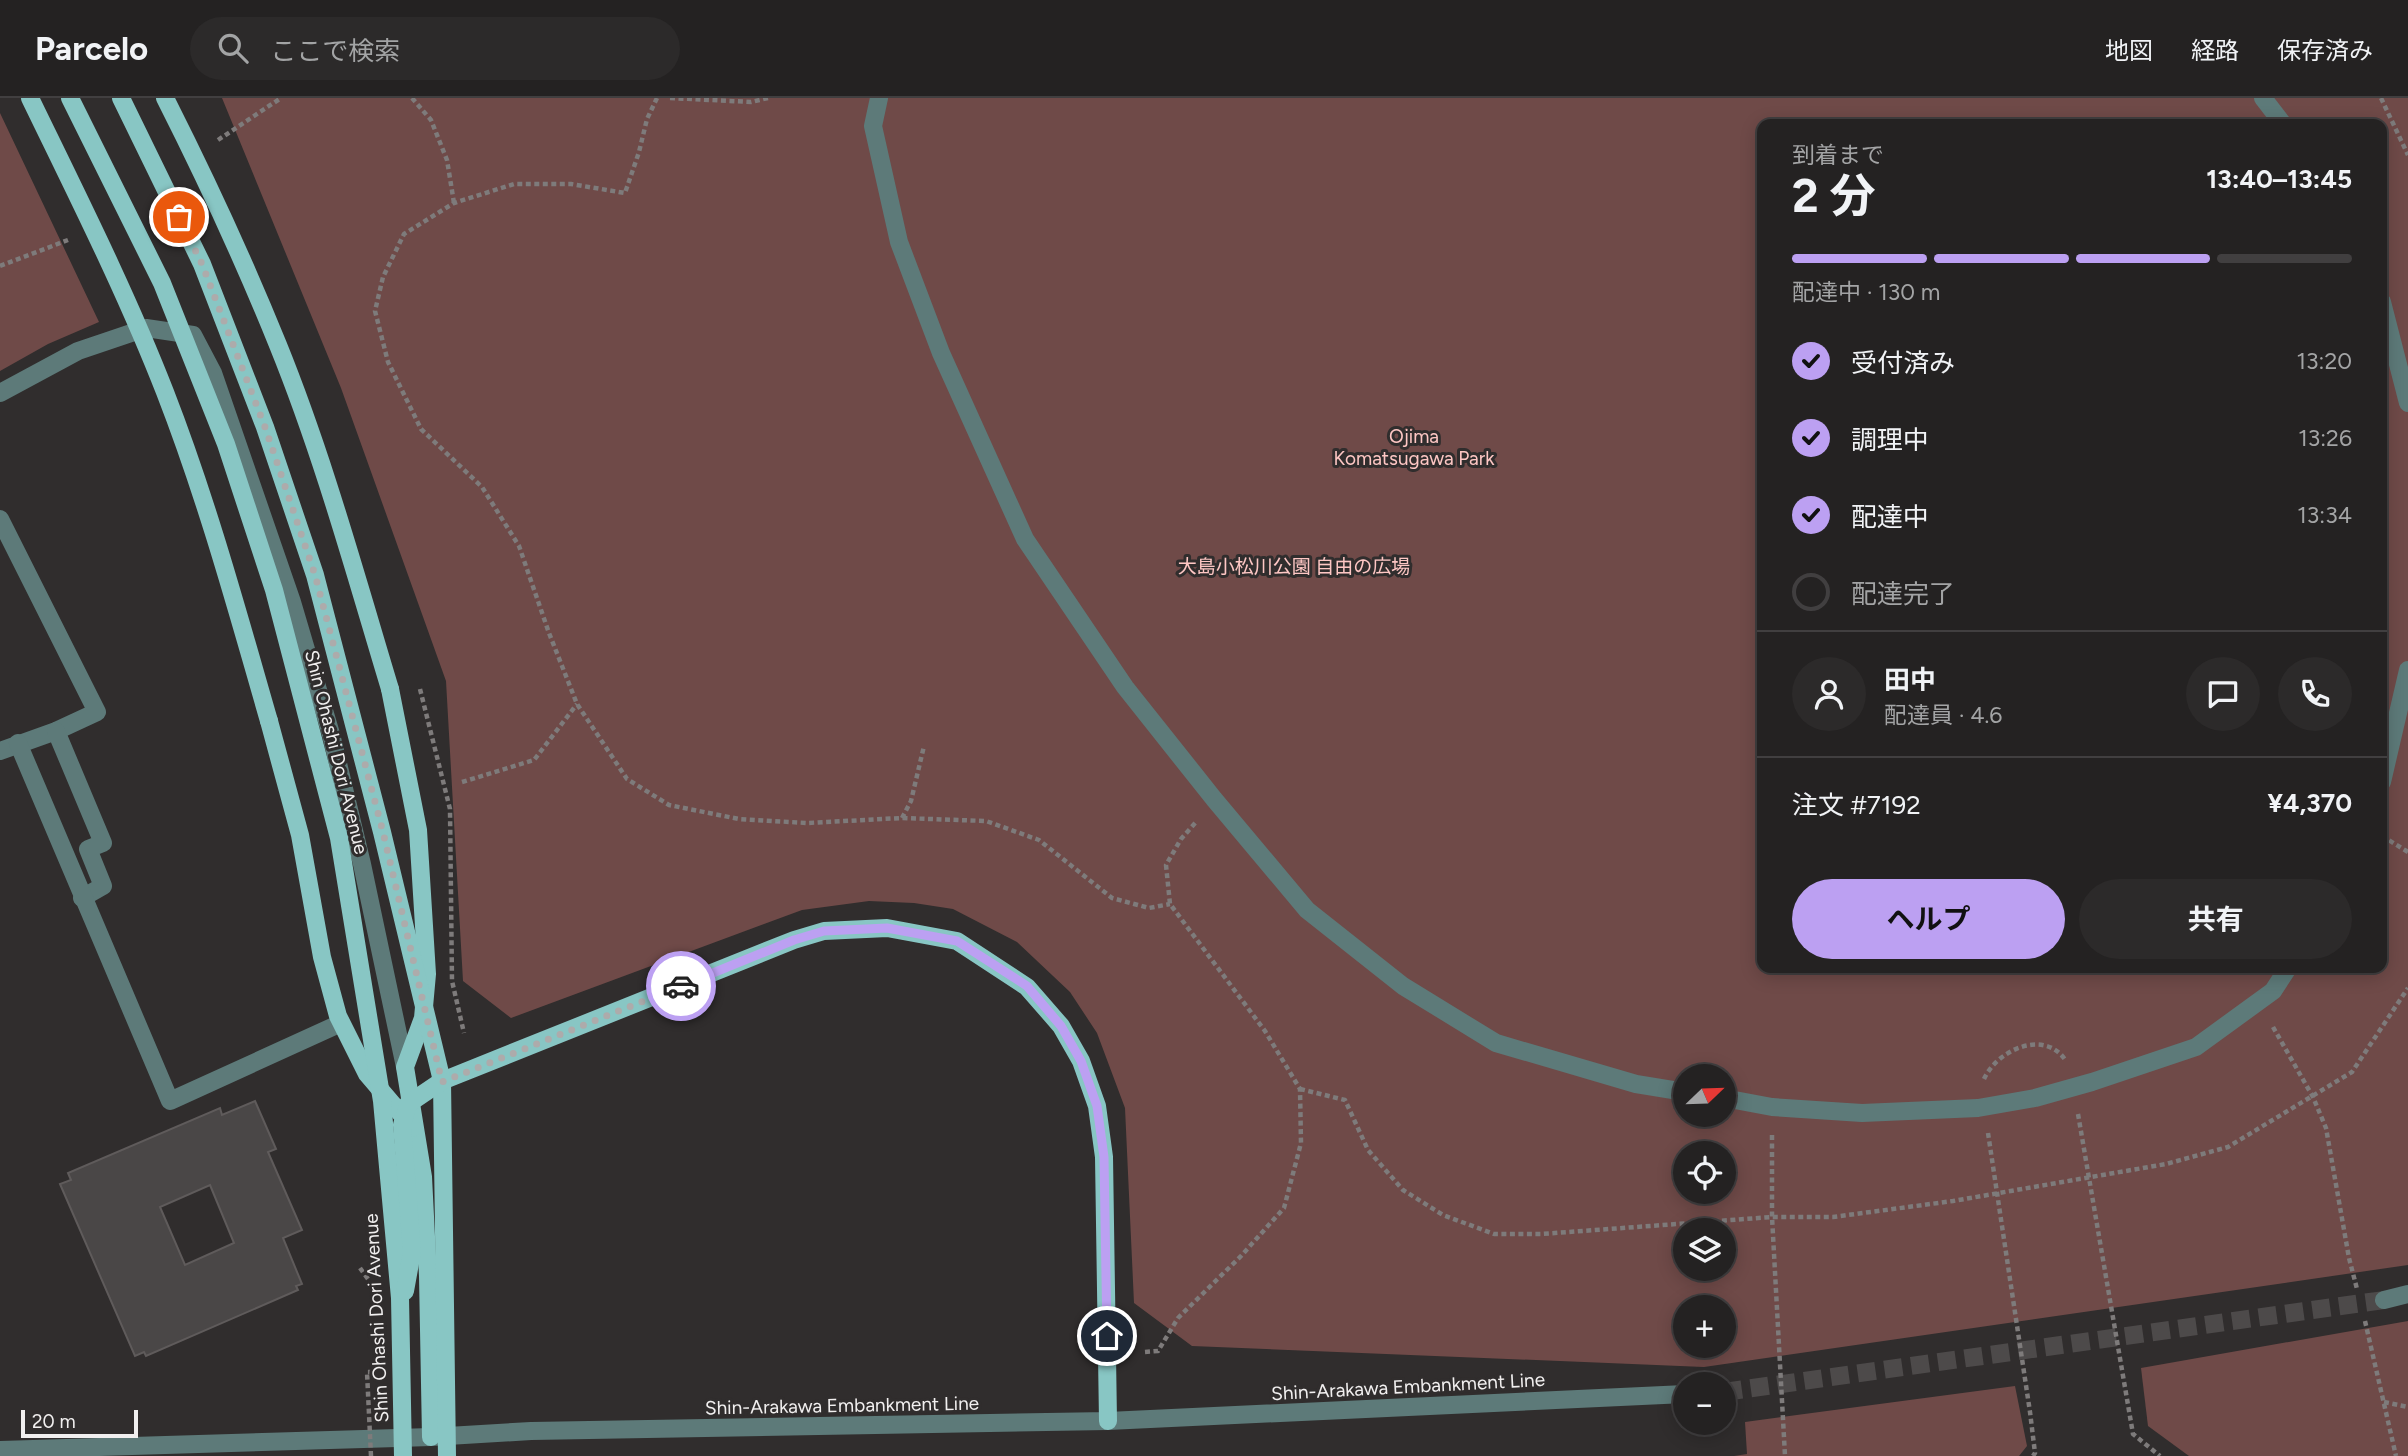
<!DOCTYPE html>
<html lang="ja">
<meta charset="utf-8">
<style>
body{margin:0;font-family:Figtree,"Noto Sans JP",sans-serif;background:#2c2a2a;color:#f1f3f6;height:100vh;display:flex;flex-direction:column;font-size:26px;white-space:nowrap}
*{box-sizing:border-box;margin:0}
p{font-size:23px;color:#a3a4a5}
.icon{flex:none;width:38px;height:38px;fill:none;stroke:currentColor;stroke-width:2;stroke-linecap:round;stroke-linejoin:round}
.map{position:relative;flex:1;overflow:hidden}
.panel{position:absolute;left:1757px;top:21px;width:630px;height:854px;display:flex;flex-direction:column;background:#242222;border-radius:14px;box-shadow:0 4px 18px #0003,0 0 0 2px #413f40}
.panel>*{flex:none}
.needle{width:46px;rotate:67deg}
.controls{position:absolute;left:1673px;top:966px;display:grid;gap:14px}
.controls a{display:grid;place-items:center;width:63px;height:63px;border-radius:50%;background:#242222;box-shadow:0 4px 18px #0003,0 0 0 2px #413f40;font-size:35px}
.scale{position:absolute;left:21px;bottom:18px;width:117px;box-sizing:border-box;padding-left:7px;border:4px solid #f1efef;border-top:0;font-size:19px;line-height:24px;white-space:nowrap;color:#f1efef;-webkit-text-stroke:5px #302d2d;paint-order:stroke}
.pin{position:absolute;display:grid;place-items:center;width:60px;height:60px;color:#fff;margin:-30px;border:4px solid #fff;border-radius:50%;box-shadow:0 2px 7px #0007}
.courier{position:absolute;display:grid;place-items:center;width:70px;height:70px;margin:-35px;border:5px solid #bca0f2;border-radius:50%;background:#fff;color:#222;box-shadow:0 2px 9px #0007}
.overview em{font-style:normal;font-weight:700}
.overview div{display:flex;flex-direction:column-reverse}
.overview{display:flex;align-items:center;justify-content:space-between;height:119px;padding:0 35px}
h1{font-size:46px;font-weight:700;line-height:52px}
.bar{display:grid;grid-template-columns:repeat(4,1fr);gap:10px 7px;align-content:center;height:84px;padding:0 35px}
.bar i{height:9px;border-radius:5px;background:#413f40}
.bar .selected{background:#bca0f2}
.bar p{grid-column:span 4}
.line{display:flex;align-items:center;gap:18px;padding:0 35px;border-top:2px solid #413f40}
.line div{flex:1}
.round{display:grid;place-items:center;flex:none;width:74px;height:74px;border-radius:37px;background:#2c2a2a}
ol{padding:0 35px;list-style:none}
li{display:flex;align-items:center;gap:21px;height:77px}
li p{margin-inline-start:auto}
li .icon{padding:7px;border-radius:50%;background:#bca0f2;color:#111;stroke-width:4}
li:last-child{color:#a3a4a5}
li i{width:38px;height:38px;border:4px solid #413f40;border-radius:50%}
.button{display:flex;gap:14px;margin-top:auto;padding:14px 35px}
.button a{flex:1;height:80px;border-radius:42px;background:#bca0f2;color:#111;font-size:28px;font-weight:700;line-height:80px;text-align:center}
.button a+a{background:#2c2a2a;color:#f1f3f6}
header{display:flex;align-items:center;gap:42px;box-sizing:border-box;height:98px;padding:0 35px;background:#242222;border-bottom:2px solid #413f40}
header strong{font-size:33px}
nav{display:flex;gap:38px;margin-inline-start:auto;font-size:24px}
.search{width:490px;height:63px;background:#2c2a2a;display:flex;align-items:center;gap:18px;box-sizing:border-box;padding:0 24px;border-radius:38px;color:#a3a4a5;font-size:26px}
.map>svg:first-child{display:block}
.green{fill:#6f4a48;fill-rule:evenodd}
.building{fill:#4a4747;stroke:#5f5b5b;stroke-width:2;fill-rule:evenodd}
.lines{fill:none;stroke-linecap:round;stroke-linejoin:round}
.minor-tunnel{stroke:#4d4a4a;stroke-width:18;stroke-dasharray:18 9;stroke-linecap:butt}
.path{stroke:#7e7b7b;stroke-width:4.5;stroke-dasharray:5 3.5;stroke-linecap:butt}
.minor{stroke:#5d7a79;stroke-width:18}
.major{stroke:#88c6c4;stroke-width:18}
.path-bridge{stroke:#7e7b7b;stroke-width:4.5;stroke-dasharray:5 3.5;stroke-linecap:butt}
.major-bridge{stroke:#88c6c4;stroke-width:18}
.done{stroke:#adabab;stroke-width:7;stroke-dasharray:0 12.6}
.route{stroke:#bca0f2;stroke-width:9}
.labels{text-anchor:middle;stroke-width:6;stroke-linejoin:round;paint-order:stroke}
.park-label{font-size:19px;fill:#fec7c4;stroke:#302d2d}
.street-label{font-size:19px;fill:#f1efef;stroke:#302d2d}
</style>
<header>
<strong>Parcelo</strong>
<div class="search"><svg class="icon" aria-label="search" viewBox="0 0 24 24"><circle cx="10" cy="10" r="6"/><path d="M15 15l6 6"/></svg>ここで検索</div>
<nav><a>地図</a><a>経路</a><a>保存済み</a></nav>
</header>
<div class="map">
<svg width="2408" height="1358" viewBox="0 0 2408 1358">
<rect width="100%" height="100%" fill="#302d2d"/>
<!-- green -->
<g class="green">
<path d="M222 0H2408V1167L1704 1269 1192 1248 1134 1205 1125 1010 1097 935 1070 894 1017 844 953 811 914 805 869 803 802 812 511 920 463 883 446 583 341 290ZM1762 26H2382V870H1762ZM1685 978H1724V1017H1685ZM1685 1055H1724V1094H1685ZM1685 1132H1724V1171H1685ZM1685 1209H1724V1248H1685Z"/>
<polygon points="0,15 99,224 48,246 0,273"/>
<polygon points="2408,1223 2408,1358 2189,1358 2148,1328 2141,1270"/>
<polygon points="2015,1288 2027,1348 2019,1358 1734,1358 1747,1356 1745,1324"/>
</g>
<!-- building -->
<path class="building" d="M255 1003 276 1051 268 1054 302 1132 283 1140 302 1186 296 1188 298 1192 146 1258 144 1254 135 1258 60 1086 71 1082 68 1075 220 1010 222 1017ZM210 1087 234 1145 185 1167 160 1109Z"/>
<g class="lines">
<!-- minor-tunnel -->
<polyline class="minor-tunnel" points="1724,1294 2384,1202"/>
<!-- path -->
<g class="path">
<polyline points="412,0 431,22 447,62 454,105"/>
<polyline points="657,0 647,21 639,54 625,95 571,86 514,86 454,105 404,136 383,179 375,213 388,264 421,331 482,389 519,448 549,535 577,606 627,681 669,707 739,721 807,725 902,720 986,723 1039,742 1112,800 1149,810 1170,806"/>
<polyline points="670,0 751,4 768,0"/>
<polyline points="2381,0 2408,57"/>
<polyline points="218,42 281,0"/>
<polyline points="0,168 68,142"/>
<polyline points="462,684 534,662 577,606"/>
<polyline points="902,720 911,703 924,648"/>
<polyline points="2382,738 2408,754"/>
<polyline points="2273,929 2313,999 2326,1030 2349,1160 2357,1191"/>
<path d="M1984 981C1997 952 2045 930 2066 963"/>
<polyline points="1300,991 1345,1002 1368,1052 1403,1092 1443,1117 1494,1136 1541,1136 1772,1119 1833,1119 1953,1103 2166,1066 2228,1049 2352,974 2408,890"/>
<polyline points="2078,1016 2133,1336 2160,1358"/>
<polyline points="1988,1035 2030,1314 2035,1355 2033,1358"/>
<polyline points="1772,1037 1772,1119 1785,1358"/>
<polyline points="360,1170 368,1181"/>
<polyline points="2365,1223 2396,1358"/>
<polyline points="1145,1254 1158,1253 1178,1220 1241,1158 1284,1110 1301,1045 1300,991 1265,933 1170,806 1166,767 1181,741 1197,723"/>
<polyline points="2384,1304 2408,1309"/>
</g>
<!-- minor -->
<g class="minor">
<polyline points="879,0 873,28 899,144 941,255 1025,441 1125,589 1214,701 1307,812 1403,888 1496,945 1636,986 1685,994"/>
<polyline points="2263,0 2283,26"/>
<polyline points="2382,204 2408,305"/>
<polyline points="0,295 78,253 146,230 193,237 213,275 292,504 331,636 362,766 405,969"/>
<polyline points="0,421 97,614 56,633 0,653"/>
<polyline points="56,633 103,745 88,751 103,788 82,800"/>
<polyline points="18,645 170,1003 341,925"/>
<polyline points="2382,684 2408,572"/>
<polyline points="1724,1000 1772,1009 1862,1015 1978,1010 2035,1000 2092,984 2196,949 2273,893 2288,870"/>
<polyline points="2384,1202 2408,1196"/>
<polyline points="0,1352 431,1339 531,1333 1108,1323 1685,1296"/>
</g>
<!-- major -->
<g class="major">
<polyline points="390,591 418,732 427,876 423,920 405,969 423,1079 428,1178 431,1339"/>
<polyline points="269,623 300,737 322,859 338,918 367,976 413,1030"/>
<polyline points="442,983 794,842 824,833 887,830 957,843 1027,889 1061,928 1081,963 1097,1008 1104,1059 1108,1323"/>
</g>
<!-- path-bridge -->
<g class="path-bridge">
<polyline points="420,591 450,711 452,883 464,935"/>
<polyline points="371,1358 367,1274 374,1274"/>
</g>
<!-- major-bridge -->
<g class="major-bridge">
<path d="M30 0C77 97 126 194 165 294 207 402 237 512 269 623"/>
<polyline points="70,0 162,185 226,346 274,492 339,740 382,1003 400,1200 403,1358"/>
<polyline points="121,0 202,166 265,329 315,477 382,734 442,983 447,1358"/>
<path d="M165 0C206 81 244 163 278 247 323 358 355 475 390 591"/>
<polyline points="405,1193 412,1154 402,1027 408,1006 442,983"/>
</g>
</g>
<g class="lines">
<!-- done -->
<polyline class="done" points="179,119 202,166 265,329 315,477 383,734 442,984 681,888"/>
<!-- route -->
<polyline class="route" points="681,888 794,842 824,833 887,830 957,843 1027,888 1061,928 1081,963 1097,1008 1104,1059 1107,1238"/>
</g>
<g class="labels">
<!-- park labels -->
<g class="park-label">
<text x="1414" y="345">Ojima<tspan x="1414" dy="22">Komatsugawa Park</tspan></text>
<text x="1294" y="475">大島小松川公園 自由の広場</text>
</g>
<!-- street labels -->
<g class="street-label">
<text transform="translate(337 654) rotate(76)" y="7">Shin Ohashi Dori Avenue</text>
<text transform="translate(376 1220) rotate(-93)" y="7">Shin Ohashi Dori Avenue</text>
<text transform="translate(1408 1288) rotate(-3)" y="7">Shin-Arakawa Embankment Line</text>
<text transform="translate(842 1307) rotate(-1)" y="7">Shin-Arakawa Embankment Line</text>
</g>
</g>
</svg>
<div class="controls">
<a><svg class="needle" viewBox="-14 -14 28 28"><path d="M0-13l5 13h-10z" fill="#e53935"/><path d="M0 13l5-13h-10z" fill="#a3a4a5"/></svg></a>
<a><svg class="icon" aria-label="locate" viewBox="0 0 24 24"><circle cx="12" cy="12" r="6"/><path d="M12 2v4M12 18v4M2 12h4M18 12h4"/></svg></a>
<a><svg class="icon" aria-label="layers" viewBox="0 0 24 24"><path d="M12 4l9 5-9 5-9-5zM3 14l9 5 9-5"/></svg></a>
<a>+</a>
<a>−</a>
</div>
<div class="scale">20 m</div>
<div class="pin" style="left:179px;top:119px;background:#ea580c"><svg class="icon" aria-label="bag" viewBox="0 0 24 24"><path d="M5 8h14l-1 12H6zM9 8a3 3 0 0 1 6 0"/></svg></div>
<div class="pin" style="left:1107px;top:1238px;background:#1f2937"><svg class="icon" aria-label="home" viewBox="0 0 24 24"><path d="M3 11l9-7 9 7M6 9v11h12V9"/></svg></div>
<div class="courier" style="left:681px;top:888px"><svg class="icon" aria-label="car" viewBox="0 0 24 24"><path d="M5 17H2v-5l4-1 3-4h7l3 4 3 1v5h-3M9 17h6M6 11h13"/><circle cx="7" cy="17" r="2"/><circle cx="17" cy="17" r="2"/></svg></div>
<section class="panel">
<div class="overview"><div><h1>2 分</h1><p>到着まで</p></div><em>13:40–13:45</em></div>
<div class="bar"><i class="selected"></i><i class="selected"></i><i class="selected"></i><i></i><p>配達中 · 130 m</p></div>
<ol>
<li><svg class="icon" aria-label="check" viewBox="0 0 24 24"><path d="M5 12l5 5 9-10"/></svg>受付済み<p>13:20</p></li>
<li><svg class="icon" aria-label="check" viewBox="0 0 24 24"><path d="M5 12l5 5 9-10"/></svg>調理中<p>13:26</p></li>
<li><svg class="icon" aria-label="check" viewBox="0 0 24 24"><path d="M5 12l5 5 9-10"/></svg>配達中<p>13:34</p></li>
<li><i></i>配達完了</li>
</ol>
<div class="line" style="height:126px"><a class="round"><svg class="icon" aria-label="person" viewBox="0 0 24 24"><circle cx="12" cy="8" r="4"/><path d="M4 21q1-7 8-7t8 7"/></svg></a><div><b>田中</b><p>配達員 · 4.6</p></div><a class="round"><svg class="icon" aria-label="chat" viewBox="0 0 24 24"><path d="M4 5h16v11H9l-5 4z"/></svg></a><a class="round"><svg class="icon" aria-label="phone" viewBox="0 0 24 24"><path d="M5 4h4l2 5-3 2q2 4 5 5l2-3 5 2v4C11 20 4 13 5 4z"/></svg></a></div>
<div class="line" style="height:91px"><div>注文 #7192</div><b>¥4,370</b></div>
<div class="button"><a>ヘルプ</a><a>共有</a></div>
</section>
</div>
